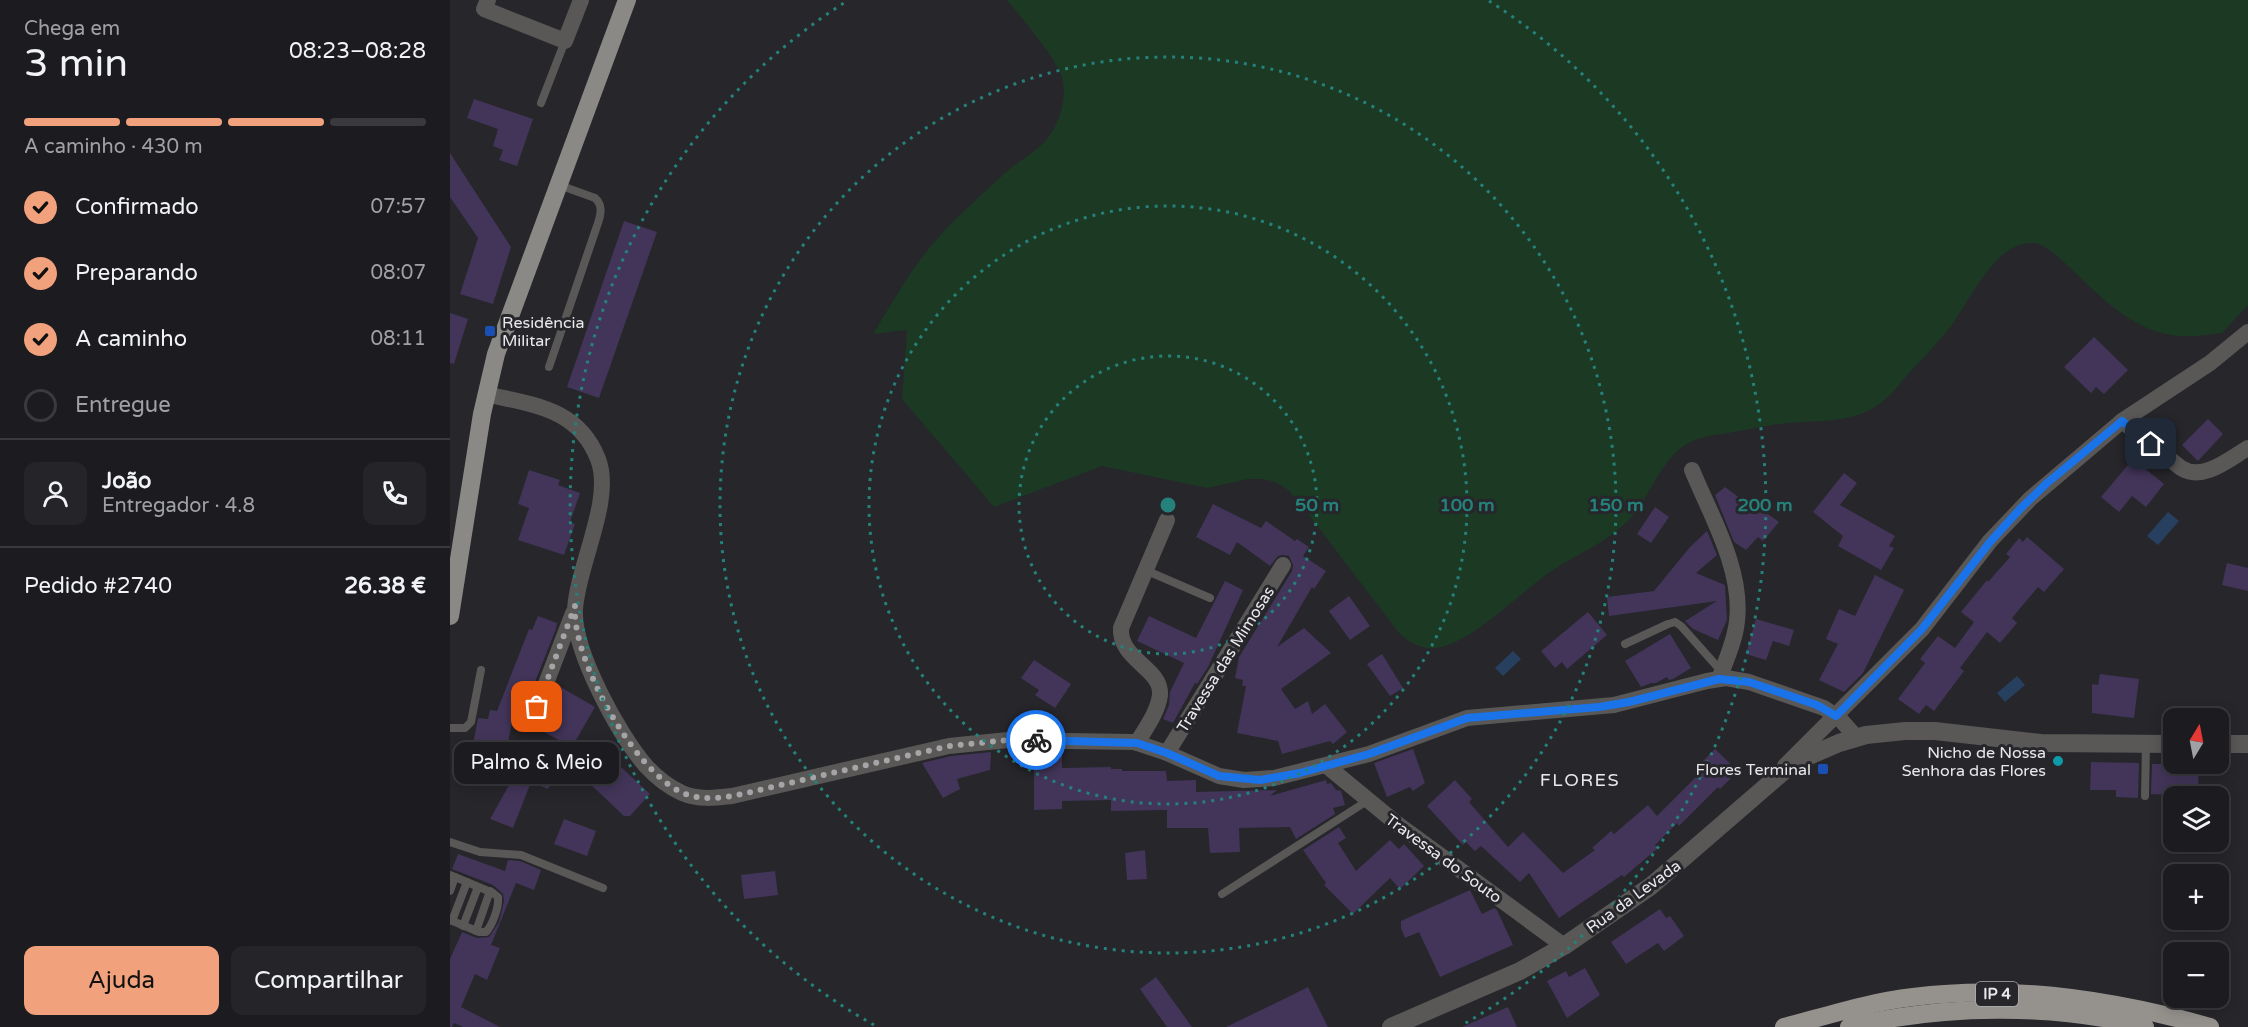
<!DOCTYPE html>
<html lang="pt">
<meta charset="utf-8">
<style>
body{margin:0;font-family:"Varela Round",sans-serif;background:#252529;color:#f1f3f6;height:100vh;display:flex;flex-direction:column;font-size:22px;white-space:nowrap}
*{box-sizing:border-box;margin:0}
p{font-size:20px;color:#a0a1a5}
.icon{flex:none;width:33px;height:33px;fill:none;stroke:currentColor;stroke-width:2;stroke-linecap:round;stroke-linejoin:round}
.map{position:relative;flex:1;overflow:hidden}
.details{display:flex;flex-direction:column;background:#1c1c20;width:450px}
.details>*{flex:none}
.needle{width:39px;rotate:10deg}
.controls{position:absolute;left:1713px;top:708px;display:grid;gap:12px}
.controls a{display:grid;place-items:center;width:66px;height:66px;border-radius:12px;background:#1c1c20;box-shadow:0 3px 15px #0003,0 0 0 2px #3a3a3e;font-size:30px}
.pin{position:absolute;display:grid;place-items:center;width:51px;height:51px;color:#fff;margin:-26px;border-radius:12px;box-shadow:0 3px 9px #0006}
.courier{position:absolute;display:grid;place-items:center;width:60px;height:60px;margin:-30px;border:4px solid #1a73e8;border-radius:50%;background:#fff;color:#222;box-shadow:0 2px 8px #0007}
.bubble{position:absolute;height:42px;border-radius:12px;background:#1c1c20;box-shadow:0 3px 15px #0003,0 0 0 2px #3a3a3e;font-size:20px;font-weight:600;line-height:42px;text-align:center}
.summary em{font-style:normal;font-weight:600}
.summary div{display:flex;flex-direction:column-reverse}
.summary{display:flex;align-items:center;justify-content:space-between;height:102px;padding:0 24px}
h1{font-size:39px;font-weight:600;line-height:45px}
.bar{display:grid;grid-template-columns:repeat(4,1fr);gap:9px 6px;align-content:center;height:72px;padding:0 24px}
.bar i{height:8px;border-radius:4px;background:#3a3a3e}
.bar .selected{background:#f1a17c}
.bar p{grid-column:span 4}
.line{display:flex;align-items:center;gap:15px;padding:0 24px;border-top:2px solid #3a3a3e}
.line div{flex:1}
.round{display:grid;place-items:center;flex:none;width:63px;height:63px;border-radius:12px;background:#252529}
ol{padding:0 24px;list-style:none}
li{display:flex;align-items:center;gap:18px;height:66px}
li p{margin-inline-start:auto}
li .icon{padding:6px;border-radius:50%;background:#f1a17c;color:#111;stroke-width:4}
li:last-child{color:#a0a1a5}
li i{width:33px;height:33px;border:3px solid #3a3a3e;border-radius:50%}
.primary-button{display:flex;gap:12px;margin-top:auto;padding:12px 24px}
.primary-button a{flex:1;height:69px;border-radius:12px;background:#f1a17c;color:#111;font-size:24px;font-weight:600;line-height:69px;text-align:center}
.primary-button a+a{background:#252529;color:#f1f3f6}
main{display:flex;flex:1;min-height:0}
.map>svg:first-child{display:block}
.green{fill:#1c3924}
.water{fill:#284060}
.building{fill:#423559}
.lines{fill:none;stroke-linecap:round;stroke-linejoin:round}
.service{stroke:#595856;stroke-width:8}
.minor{stroke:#595856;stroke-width:16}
.tertiary{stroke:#595856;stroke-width:18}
.primary{stroke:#8b8985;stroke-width:18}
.trunk{stroke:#95928e;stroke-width:18}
.done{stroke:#a5a5a8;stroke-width:6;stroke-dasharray:0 10.8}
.route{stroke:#1a73e8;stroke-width:8}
.ring{fill:none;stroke:#25827b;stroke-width:3;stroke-dasharray:3 6}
.transit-dot{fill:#1a4fb4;stroke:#26262b;stroke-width:2}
.culture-dot{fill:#0f9aa8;stroke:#26262b;stroke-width:2}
.labels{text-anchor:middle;stroke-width:6;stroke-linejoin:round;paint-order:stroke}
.shield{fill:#26262b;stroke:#aeaeb2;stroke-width:1.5}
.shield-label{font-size:15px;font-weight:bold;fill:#e9e9ec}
.poi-label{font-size:16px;fill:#e9e9ec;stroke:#26262b;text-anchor:end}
.street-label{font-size:16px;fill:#e9e9ec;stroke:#26262b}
.neighbourhood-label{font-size:18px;letter-spacing:1.5px;fill:#e9e9ec;stroke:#26262b}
.centre{fill:#25827b;stroke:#26262b;stroke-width:3}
.ring-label{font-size:18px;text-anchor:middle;font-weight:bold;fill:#25827b;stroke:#26262b;stroke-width:6;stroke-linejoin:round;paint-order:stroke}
</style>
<main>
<section class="details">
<div class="summary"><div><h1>3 min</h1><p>Chega em</p></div><em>08:23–08:28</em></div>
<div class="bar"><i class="selected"></i><i class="selected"></i><i class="selected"></i><i></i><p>A caminho · 430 m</p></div>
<ol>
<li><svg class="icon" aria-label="check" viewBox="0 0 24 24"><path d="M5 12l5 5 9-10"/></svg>Confirmado<p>07:57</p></li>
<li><svg class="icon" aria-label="check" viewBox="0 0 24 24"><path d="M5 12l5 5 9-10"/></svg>Preparando<p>08:07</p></li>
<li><svg class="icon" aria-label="check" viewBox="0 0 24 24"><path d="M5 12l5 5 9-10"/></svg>A caminho<p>08:11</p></li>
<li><i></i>Entregue</li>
</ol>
<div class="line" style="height:108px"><a class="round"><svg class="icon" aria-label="person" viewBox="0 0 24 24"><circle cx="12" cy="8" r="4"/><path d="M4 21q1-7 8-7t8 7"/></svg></a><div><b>João</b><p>Entregador · 4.8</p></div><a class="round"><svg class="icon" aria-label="phone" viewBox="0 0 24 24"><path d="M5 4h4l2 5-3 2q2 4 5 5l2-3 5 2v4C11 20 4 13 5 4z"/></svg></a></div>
<div class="line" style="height:78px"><div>Pedido #2740</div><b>26.38 €</b></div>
<div class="primary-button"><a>Ajuda</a><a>Compartilhar</a></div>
</section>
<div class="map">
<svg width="1798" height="1027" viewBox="0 0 1798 1027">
<rect width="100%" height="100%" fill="#26262b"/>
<!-- green -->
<path class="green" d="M557 0H1798V305L1772 333C1755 335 1738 338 1721 335 1678 328 1647 293 1617 265 1608 257 1596 244 1583 243 1544 241 1519 304 1498 330 1486 345 1473 358 1460 372 1451 382 1443 394 1432 402 1402 426 1365 419 1329 424 1313 426 1296 430 1279 433 1264 435 1248 437 1235 445 1210 461 1198 501 1177 522 1154 544 1125 555 1100 572 1071 592 1019 645 986 648 971 650 959 642 949 633L849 502 838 490 825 482 812 479H798L757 488 652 466 544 507 452 399 457 330 423 334C446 296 467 258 499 226 517 208 536 190 555 173 569 160 589 151 600 135 611 119 617 96 612 78 608 60 570 16 557 0Z"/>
<!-- water -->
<g class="water">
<polygon points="1718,512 1729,521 1708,545 1697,536"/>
<polygon points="1063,651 1071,659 1053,676 1045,668"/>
<polygon points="1567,676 1575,685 1555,702 1547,693"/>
</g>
<!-- building -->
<g class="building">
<polygon points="24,99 83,119 67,166 49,160 53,150 43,146 48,129 17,118"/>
<polygon points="0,153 61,247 43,304 10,294 28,238 0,197"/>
<polygon points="174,221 207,232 149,398 117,387"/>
<polygon points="0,313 18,319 4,364 0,363"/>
<polygon points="1644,337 1678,370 1654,394 1646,387 1641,393 1614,367"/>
<polygon points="1758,419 1773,434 1748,461 1732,445"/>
<polygon points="1683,459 1714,484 1696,507 1682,496 1669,512 1651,497"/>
<polygon points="79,470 110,480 108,485 130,493 120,522 125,524 114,555 68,540 79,508 68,504"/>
<polygon points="1394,473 1407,483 1390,505 1445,536 1439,546 1444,548 1431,570 1388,546 1393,536 1363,512"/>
<polygon points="1275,487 1295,502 1298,500 1329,522 1313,541 1308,537 1296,550 1284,542 1265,495"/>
<polygon points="763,504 811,528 816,521 845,541 847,539 859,547 853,556 876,571 864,589 862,587 827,647 854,628 881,653 831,689 845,709 858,701 862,714 875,704 897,732 883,744 880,741 832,754 828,741 787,733 796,686 792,686 793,680 785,678 789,657 842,571 843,565 839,556 833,555 828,556 820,566 787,542 780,555 746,537"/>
<polygon points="1205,507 1219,517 1201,543 1187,534"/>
<polygon points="1257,531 1267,555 1246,573 1275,585 1277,620 1268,640 1243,629 1235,621 1267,601 1159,616 1157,597 1204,591 1240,547"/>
<polygon points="1577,537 1614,569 1594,592 1588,587 1562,618 1567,623 1550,643 1537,632 1510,668 1514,671 1484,711 1476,705 1469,714 1448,699 1475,663 1470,659 1488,636 1505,648 1524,622 1511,612 1537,580 1538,582 1560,557 1556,554 1569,538 1573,542"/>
<polygon points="1777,563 1798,568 1798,591 1772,585"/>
<polygon points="1425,575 1454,590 1413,673 1394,692 1369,680 1388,644 1376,639 1389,609 1405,616"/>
<polygon points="775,581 793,590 758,667 747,684 745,683 723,723 713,719 719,705 720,692 734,663 687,641 699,616 746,638"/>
<polygon points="899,596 920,626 900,640 879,611"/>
<polygon points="1138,612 1157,635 1117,669 1112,662 1105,668 1091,651"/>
<polygon points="88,616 107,623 106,629 81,692 74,690 71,695 67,693 54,766 20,760 28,718 38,719 40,710 47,711 79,629 82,630"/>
<polygon points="1306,619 1344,630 1339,646 1323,641 1316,660 1296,654"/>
<polygon points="1220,634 1241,668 1223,679 1219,680 1217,677 1206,683 1201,683 1191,687 1175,661"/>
<polygon points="932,654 953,688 940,696 917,664"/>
<polygon points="584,660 621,684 605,708 585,695 589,690 571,678"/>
<polygon points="1650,674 1689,679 1684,718 1642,713 1642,684 1648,685"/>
<polygon points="107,685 145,707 122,747 90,730 106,702 101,700"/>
<polygon points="963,749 975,783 963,791 960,787 937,797 924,763"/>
<polygon points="1265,749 1288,771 1270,789 1268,787 1229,826 1227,823 1205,845 1208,848 1174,877 1172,875 1109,918 1079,873 1070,882 1031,846 1025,851 1016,842 1013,845 977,806 1005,780 1022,799 1019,802 1058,847 1073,832 1113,873 1145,850 1142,848 1161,831 1164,834 1198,805 1207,816 1252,771 1247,767"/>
<polygon points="541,752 540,770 507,779 510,789 493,798 472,763 501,756"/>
<polygon points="584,754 612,754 612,768 661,767 661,769 672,769 672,771 716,771 717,781 746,780 746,792 827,790 820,796 876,780 877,784 881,783 886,790 891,791 895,805 883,808 885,814 846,839 840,827 789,828 790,852 760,853 758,828 717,828 717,810 661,811 661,800 612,801 612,809 584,810"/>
<polygon points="159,756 200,794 180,816 174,816 136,780"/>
<polygon points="1641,762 1689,763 1688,798 1666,797 1666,790 1640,790"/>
<polygon points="91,764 105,778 98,789 81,782 63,828 40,819 64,776 58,774"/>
<polygon points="1702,764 1749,764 1748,787 1739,786 1739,791 1724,791 1724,795 1701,794"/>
<polygon points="114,819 146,831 137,856 104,844"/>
<polygon points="889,827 896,838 888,843 906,871 940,840 949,849 954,844 974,866 950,889 940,878 903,914 874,885 876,883 853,850"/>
<polygon points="695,850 697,879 677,880 675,853"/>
<polygon points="8,854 55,871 58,860 70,861 91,870 84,890 66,883 41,945 50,948 37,980 25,974 11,1007 50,1027 13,1027 4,1023 2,1027 0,1027 0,959 12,932 27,938 39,937 49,922 54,901 53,894 43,885 2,869"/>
<polygon points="325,871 328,895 294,899 291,875"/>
<polygon points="1020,890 1032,914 1044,908 1047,910 1063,945 990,977 969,932 955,938 951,928 951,921"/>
<polygon points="1210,909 1216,918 1220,916 1234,936 1214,951 1208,943 1176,964 1161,942"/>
<polygon points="1135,968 1150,995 1117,1018 1097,981 1116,971 1119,977"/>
<polygon points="706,977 742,1027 717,1027 690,989"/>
<polygon points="858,987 878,1027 776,1027 832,1000"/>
<polygon points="1058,1007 1067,1027 1012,1027"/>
</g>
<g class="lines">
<!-- service -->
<g class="service">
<polyline points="91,103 115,41"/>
<path d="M99 367 148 223C151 214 153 205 145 198L109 185"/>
<polyline points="695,570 760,598"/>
<polyline points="1175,644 1218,624 1225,622 1231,626 1272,672"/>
<polyline points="0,728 15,728 21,722 31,670"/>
<polyline points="1695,796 1696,744"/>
<polyline points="0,842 30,852 71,855 153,888"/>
<path d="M0 875 43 893 48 897C49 907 43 924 36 932H29L0 920"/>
<polyline points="0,891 5,877"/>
<polyline points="772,894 917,801"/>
<polyline points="2,921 17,882"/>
<polyline points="13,926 28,887"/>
<polyline points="26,931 40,891"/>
</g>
<!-- minor -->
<g class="minor">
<polyline points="38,0 34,9 115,41 131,0"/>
<path d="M36 394C83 405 128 408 148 459 164 500 127 566 125 610 123 651 169 735 196 766 206 777 219 787 232 793 248 800 265 798 282 796L499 746 558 740 684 742 717 753 769 776 794 780 824 778 919 754 1017 718 1164 705 1257 681 1276 678 1299 682 1374 708 1390 719 1406 737"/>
<path d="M1672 421 1731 468C1753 482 1779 459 1798 448"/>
<path d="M1242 470C1261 516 1293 570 1287 621 1285 641 1276 660 1269 679"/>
<polyline points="87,707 123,613"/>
<path d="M687 743C695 729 708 712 710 695 712 668 669 660 671 628L717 520"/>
<polyline points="717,753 833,565"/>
<polyline points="877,766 946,823 1114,946"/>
<polyline points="1335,766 1472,629 1540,541 1580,499 1672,421 1760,363 1798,332"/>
</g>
<!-- tertiary -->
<g class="tertiary">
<polyline points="1768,744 1798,744"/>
<polyline points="941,1027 1070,971 1114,946 1201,886 1334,771 1359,756 1389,743 1416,735 1455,731 1485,731 1591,743 1724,744"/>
</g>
<!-- primary -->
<polyline class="primary" points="0,616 32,414 46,354 177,0"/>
<!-- trunk -->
<g class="trunk">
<path d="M1334 1027C1376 1016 1419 1002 1463 997 1562 984 1665 1000 1760 1027"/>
<path d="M1399 1027C1491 1005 1603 1003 1695 1027"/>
</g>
</g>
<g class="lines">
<!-- done -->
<path class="done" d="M87 707 125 606C121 658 185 773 233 793 252 801 273 798 292 794L499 746 558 740H586"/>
<!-- route -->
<polyline class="route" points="586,740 687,743 717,753 769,776 810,780 850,773 919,754 1017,718 1149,707 1179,702 1269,679 1299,682 1367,705 1386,716 1472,629 1540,542 1570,509 1597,483 1672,421 1701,444"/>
</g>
<!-- distance rings -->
<g class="ring">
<circle cx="718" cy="505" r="149"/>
<circle cx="718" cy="505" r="299"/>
<circle cx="718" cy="505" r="448"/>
<path d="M424 1025A597 597 0 0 1 397 1M1039 1A597 597 0 0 1 1012 1025"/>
</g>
<!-- markers -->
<g class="transit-dot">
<rect x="34" y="325" width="12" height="12" rx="3"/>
<rect x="1367" y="763" width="12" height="12" rx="3"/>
</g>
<circle class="culture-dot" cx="1608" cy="761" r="6"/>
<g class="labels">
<!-- shield labels -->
<rect class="shield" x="1526" y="982" width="42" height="24" rx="4.5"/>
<g class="shield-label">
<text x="1547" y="999">IP 4</text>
</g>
<!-- poi labels -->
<g class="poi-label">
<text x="52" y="328" text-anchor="start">Residência<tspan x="52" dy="18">Militar</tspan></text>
<text x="1596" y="758">Nicho de Nossa<tspan x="1596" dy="18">Senhora das Flores</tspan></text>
<text x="1361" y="775">Flores Terminal</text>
</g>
<!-- street labels -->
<g class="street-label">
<text transform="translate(775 659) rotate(-58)" y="6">Travessa das Mimosas</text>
<text transform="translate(994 858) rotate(36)" y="6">Travessa do Souto</text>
<text transform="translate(1183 896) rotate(-36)" y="6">Rua da Levada</text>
</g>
<!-- neighbourhood labels -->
<g class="neighbourhood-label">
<text x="1130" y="786">FLORES</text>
</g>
</g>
<circle cx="718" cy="505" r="9" class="centre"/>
<g class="ring-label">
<text x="867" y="511">50 m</text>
<text x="1017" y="511">100 m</text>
<text x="1166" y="511">150 m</text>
<text x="1315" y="511">200 m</text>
</g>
</svg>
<div class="controls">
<a><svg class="needle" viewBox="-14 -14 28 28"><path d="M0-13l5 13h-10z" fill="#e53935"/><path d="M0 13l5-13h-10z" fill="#a0a1a5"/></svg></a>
<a><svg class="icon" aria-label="layers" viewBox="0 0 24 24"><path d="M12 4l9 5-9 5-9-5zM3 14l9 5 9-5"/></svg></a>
<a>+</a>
<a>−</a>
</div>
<div class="pin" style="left:87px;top:707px;background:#ea580c"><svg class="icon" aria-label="bag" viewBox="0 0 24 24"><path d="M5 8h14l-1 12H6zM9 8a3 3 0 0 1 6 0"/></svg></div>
<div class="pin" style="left:1701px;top:444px;background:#1f2937"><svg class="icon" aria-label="home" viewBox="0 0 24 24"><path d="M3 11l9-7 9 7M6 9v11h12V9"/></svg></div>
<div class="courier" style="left:586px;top:740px"><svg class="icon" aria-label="bike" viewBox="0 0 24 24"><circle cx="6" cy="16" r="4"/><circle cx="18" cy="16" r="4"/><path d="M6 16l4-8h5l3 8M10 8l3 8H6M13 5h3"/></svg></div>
<div class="bubble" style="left:4px;top:742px;width:165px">Palmo &amp; Meio</div>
</div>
</main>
